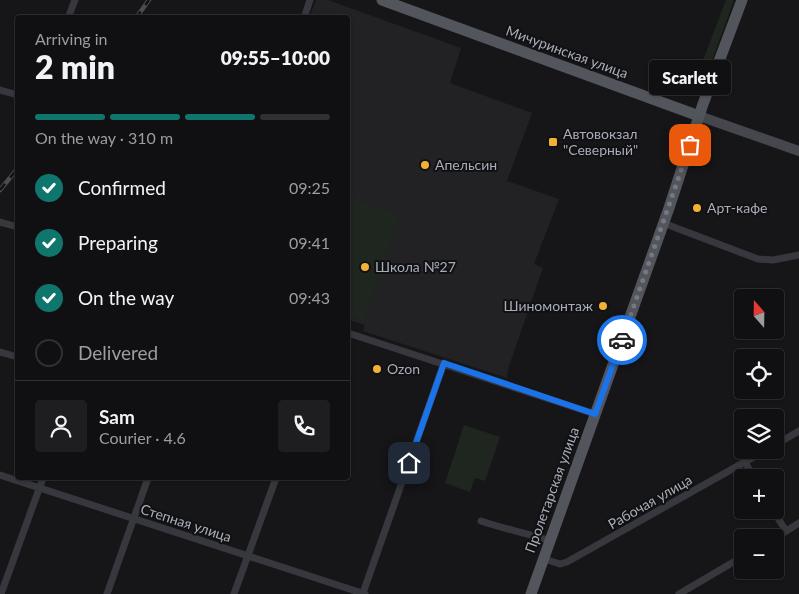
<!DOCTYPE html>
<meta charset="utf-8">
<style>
body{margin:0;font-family:Lato,sans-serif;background:#1e1e20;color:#f1f3f6;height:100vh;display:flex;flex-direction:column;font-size:19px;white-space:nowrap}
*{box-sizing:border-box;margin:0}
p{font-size:16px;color:#9c9d9f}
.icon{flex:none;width:28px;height:28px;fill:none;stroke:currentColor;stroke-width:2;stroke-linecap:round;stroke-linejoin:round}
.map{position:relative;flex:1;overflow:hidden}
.drawer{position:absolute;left:15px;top:15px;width:335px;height:465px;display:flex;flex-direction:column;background:#101012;border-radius:5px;box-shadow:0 1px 4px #0004,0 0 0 1px #303032}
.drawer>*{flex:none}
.needle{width:32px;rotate:340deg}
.buttons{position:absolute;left:734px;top:289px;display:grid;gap:10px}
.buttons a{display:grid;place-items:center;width:50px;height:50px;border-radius:5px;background:#101012;box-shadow:0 1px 4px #0004,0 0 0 1px #303032;font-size:25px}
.pin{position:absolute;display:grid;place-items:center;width:42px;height:42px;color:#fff;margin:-21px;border-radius:10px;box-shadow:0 2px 8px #0006}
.courier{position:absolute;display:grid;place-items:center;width:50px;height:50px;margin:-25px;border:4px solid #1a73e8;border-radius:50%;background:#fff;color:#222;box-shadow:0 1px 6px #0007}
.bubble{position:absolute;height:35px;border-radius:5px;background:#101012;box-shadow:0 1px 4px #0004,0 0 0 1px #303032;font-size:16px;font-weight:800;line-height:35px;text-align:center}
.headline em{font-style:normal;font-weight:800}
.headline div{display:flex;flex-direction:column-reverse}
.headline{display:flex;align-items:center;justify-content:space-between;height:85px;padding:0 20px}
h1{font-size:32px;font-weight:800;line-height:38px}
.bar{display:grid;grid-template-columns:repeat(4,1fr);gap:8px 5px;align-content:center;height:60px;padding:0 20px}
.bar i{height:6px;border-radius:4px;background:#303032}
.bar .on{background:#0f766e}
.bar p{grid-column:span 4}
.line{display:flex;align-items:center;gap:12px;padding:0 20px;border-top:1px solid #303032}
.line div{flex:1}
.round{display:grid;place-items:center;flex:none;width:52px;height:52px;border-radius:5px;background:#1e1e20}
ol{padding:0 20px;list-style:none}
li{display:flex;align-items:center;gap:15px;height:55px}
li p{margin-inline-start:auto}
li .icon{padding:5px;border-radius:50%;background:#0f766e;color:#fff;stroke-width:4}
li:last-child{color:#9c9d9f}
li i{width:28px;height:28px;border:2px solid #303032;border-radius:50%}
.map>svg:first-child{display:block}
.built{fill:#222225}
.green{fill:#1e261f}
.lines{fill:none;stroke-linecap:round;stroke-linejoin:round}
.street{stroke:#37383d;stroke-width:7}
.secondary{stroke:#45474d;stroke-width:10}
.primary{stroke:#53555c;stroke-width:11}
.rail-casing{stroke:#4a4c52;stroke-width:4.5}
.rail{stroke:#111113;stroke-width:2.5;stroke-dasharray:8;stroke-linecap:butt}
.done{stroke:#757880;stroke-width:5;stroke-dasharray:0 9}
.route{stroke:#1a73e8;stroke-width:6}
.poi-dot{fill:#f2b134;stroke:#111113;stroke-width:2}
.labels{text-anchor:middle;stroke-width:4;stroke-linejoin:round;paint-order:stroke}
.street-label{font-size:14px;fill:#a8adb8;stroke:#111113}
.poi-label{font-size:14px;fill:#a8adb8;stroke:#111113;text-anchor:start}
</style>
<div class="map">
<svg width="799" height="594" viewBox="0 0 799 594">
<rect width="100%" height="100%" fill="#161618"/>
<!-- built -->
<polygon class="built" points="316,0 328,0 461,48 450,83 532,113 507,181 559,199 534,264 543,268 508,369 507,378 363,331 365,325 348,320 348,18 309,18"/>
<!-- green -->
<g class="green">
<polygon points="726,0 734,0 710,66 702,63"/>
<polygon points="348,197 399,214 364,321 348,316"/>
<polygon points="464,425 500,437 485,481 475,478 470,492 445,483"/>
</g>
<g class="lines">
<!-- street -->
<g class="street">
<polyline points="68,18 75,0"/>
<polyline points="304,18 310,0"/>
<polyline points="0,90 18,95"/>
<polyline points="0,222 18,227"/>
<polyline points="663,223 758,259 773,260 799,255"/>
<polyline points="348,333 595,414"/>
<polyline points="0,352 18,357"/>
<polyline points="775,445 799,431"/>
<polyline points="745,462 754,478"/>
<polyline points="0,475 365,594"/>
<polyline points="773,510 786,531"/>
<path d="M481 521C504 529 527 533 551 541"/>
<polyline points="775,538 799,523"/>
<polyline points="544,559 560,564 567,562 766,450"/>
<polyline points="363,593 444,363"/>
<polyline points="1,594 43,478"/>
<polyline points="107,594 148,478"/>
<polyline points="234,594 276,478"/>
<polyline points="679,594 742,557"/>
</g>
<!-- secondary -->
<polyline class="secondary" points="699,116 799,151"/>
<!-- primary -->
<g class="primary">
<polyline points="382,0 699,116"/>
<polyline points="531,594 669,208 703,104 742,0"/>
</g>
<!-- rail casing -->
<g class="rail-casing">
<g id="rail">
<polyline points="136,18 149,0"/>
<polyline points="0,190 18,168"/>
</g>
</g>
<!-- rail -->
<use href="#rail" class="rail"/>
</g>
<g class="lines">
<!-- done -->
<polyline class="done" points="622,340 690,145"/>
<!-- route -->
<polyline class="route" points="409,463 444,363 595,414 622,340"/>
</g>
<!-- markers -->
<g class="poi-dot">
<rect x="548" y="137" width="10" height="10" rx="2.5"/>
<circle cx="425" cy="165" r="5"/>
<circle cx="697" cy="208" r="5"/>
<circle cx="365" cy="267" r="5"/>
<circle cx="603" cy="306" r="5"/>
<circle cx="377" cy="369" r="5"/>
</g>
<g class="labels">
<!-- street labels -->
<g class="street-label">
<text transform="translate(567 52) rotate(20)" y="5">Мичуринская улица</text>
<text transform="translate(552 490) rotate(-70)" y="5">Пролетарская улица</text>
<text transform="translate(650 502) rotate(-30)" y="5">Рабочая улица</text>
<text transform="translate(186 523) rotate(18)" y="5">Степная улица</text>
</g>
<!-- poi labels -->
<g class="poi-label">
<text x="563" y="139">Автовокзал<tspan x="563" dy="16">"Северный"</tspan></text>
<text x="435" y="170">Апельсин</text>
<text x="707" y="213">Арт-кафе</text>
<text x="375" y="272">Школа №27</text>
<text x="593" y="311" text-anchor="end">Шиномонтаж</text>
<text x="387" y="374">Ozon</text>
</g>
</g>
</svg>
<div class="buttons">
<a><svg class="needle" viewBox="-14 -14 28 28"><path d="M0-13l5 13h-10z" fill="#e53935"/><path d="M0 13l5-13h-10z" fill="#9c9d9f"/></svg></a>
<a><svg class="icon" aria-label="locate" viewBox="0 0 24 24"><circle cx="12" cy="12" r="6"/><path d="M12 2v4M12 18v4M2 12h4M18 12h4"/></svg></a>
<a><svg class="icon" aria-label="layers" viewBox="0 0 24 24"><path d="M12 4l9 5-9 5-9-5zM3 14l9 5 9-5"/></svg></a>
<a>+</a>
<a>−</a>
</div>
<div class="pin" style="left:690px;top:145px;background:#ea580c"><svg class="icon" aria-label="bag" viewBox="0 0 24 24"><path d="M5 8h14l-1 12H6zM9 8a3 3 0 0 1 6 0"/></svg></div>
<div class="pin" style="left:409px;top:463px;background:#1f2937"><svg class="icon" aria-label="home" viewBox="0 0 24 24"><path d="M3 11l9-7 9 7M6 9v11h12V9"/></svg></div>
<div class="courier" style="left:622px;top:340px"><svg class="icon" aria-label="car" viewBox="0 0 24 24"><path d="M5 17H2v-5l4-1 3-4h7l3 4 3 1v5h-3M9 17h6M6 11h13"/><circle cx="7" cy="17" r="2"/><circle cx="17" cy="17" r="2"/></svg></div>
<div class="bubble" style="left:649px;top:60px;width:82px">Scarlett</div>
<section class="drawer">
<div class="headline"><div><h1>2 min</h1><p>Arriving in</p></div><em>09:55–10:00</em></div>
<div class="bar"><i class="on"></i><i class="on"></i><i class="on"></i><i></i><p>On the way · 310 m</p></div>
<ol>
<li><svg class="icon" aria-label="check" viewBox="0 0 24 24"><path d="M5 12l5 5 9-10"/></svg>Confirmed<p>09:25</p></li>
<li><svg class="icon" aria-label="check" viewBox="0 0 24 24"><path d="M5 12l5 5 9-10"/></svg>Preparing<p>09:41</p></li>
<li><svg class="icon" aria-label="check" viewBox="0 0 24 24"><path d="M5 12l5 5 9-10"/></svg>On the way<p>09:43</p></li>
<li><i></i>Delivered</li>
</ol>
<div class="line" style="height:90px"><a class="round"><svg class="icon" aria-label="person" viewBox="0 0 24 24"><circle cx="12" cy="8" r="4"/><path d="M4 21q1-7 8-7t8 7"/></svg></a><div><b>Sam</b><p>Courier · 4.6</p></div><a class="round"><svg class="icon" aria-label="phone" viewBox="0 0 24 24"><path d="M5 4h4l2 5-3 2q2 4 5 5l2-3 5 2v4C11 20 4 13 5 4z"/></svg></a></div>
</section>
</div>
